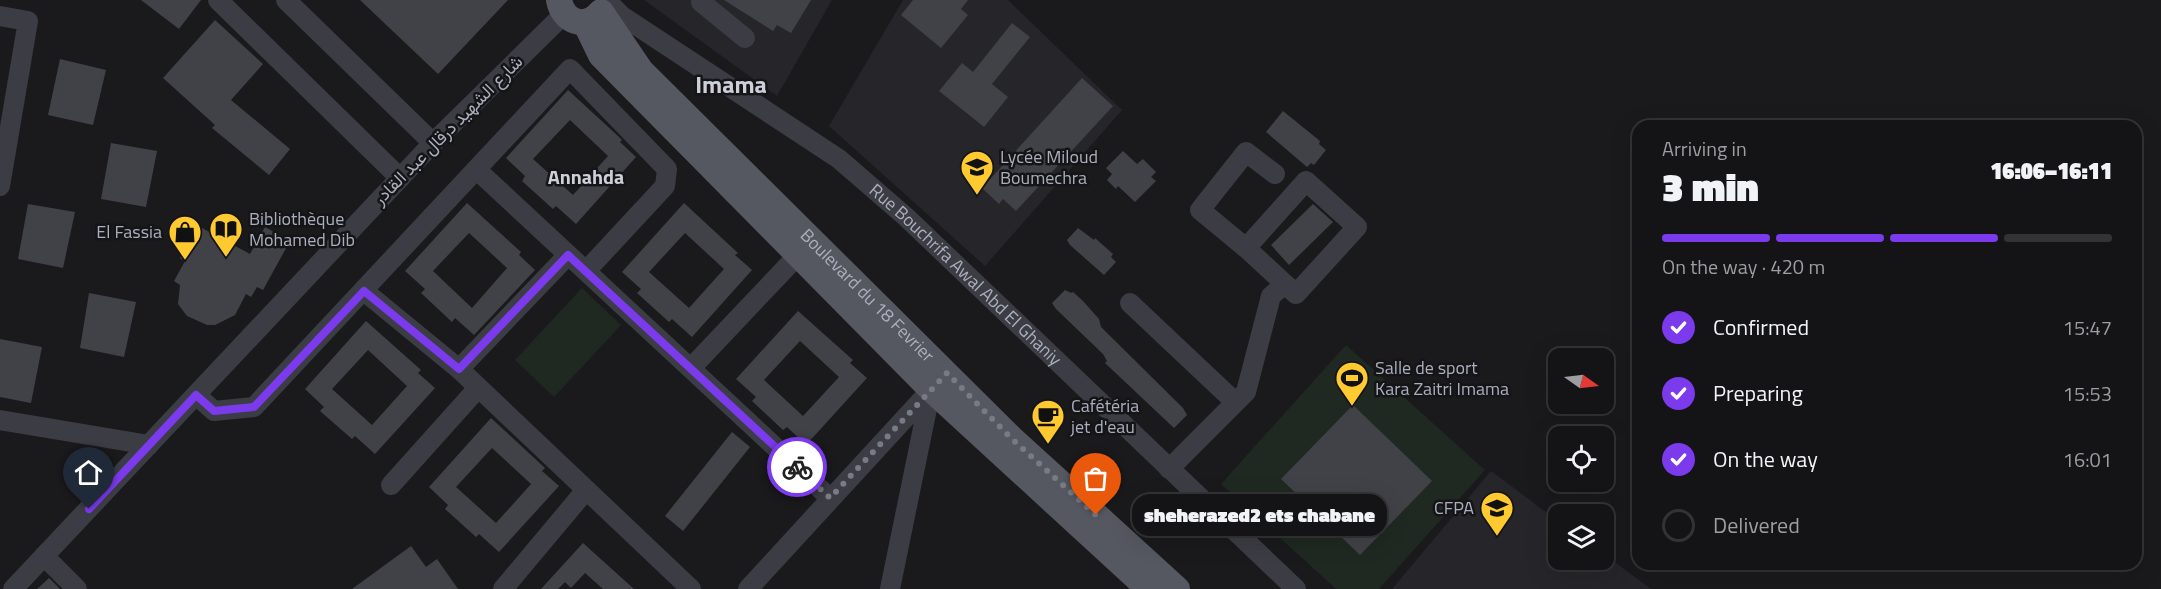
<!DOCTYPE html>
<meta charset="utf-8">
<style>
body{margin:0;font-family:"Titillium Web",Vazirmatn,sans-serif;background:#212123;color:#f1f3f6;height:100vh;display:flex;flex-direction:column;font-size:22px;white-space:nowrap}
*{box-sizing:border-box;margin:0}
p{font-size:20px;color:#9d9ea1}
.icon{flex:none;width:33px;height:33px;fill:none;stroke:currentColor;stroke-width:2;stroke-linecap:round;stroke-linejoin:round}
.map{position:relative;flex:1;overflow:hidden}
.panel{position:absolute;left:1632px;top:120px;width:510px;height:450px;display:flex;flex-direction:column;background:#141416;border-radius:18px;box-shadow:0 6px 24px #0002,0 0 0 2px #333335}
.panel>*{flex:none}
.needle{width:39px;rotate:104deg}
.controls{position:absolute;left:1548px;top:348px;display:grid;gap:12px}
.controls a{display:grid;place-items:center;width:66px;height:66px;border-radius:12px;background:#141416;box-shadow:0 6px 24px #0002,0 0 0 2px #333335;font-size:30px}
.pin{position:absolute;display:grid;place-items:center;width:51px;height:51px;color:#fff;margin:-62px -26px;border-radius:50% 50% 50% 0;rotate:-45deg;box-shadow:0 0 6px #0007}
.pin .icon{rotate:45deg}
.courier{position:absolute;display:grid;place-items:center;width:60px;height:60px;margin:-30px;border:4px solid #7c3aed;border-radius:50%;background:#fff;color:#222;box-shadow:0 2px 8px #0007}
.bubble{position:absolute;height:42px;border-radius:18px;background:#141416;box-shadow:0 6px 24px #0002,0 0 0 2px #333335;font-size:20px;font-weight:800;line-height:42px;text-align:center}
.summary em{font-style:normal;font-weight:800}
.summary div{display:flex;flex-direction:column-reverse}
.summary{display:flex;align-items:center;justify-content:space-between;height:102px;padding:0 30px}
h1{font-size:39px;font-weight:800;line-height:45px}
.bar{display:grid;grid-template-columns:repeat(4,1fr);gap:9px 6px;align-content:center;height:72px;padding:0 30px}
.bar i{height:8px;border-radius:4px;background:#333335}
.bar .on{background:#7c3aed}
.bar p{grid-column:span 4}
ol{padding:0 30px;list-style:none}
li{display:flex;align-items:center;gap:18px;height:66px}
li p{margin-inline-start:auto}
li .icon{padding:6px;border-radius:50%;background:#7c3aed;color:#fff;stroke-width:4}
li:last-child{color:#9d9ea1}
li i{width:33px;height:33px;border:3px solid #333335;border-radius:50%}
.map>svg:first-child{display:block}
.built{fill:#26262a}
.green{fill:#1f2821}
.building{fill:#414247;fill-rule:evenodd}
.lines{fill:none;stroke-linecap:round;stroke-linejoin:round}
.minor{stroke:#3c3d44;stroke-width:20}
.major{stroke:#565861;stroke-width:26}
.done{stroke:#787b85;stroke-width:6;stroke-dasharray:0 10.8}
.route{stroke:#7c3aed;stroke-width:8}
.labels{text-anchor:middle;stroke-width:5;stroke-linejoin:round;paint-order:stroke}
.street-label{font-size:18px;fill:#abafbd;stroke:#151518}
.poi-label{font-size:18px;fill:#abafbd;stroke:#151518;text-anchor:start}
.neighbourhood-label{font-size:20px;font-weight:bold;fill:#cdcfd9;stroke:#151518}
.district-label{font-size:24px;font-weight:bold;fill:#cdcfd9;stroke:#151518}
</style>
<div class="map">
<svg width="2161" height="589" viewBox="0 0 2161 589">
<rect width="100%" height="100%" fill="#1a1a1d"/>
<!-- built -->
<g class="built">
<polygon points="644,0 832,0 777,96"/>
<polygon points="903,0 1008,0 1122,110 985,266 829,126"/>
<polygon points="1491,471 1558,521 1558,560 1604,560 1604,554 1651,589 1392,589"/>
</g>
<!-- green -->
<g class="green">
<polygon points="582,288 621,325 554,397 515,360"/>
<polygon points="1346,345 1485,470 1379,589 1336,589 1221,484"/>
</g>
<!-- building -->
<g class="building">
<polygon points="141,0 201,0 179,29"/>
<polygon points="360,0 508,0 438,74"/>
<polygon points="724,0 811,0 791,33 777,25 773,31"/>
<polygon points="913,0 968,0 961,9 968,15 941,48 901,15"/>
<polygon points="215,20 263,64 231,100 290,149 269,175 212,128 215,125 163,78"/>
<polygon points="1012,23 1030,37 992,84 1008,97 984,127 939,91 962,63 973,72"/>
<polygon points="60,59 106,70 93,125 48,115"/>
<polygon points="1082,78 1113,106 1016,211 1003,199 999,204 982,188"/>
<path d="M568 90 618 136 622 140 620 142 636 157 576 224 556 206 553 209 522 181 525 176 506 158ZM570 120 608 156 573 195 533 159Z"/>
<polygon points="1283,111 1320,141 1319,144 1326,150 1314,165 1311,163 1307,167 1266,132"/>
<polygon points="111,143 157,151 146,207 101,199"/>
<polygon points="1123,151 1137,164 1143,159 1156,172 1151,177 1156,181 1135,202 1118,186 1116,189 1107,180 1112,174 1106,168"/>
<path d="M467 203 521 252 519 255 535 270 474 335 455 318 452 322 421 293 425 289 405 271ZM469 233 507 268 472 308 433 271Z"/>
<path d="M684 203 738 253 735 255 752 270 692 337 672 319 669 322 637 293 641 289 622 272ZM685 233 724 269 689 308 649 272Z"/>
<polygon points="28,204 75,212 63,268 18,259"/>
<polygon points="1313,204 1333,222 1289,265 1271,245"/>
<polygon points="189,221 250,254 265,227 290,241 263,290 257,287 251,297 246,294 235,315 215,325 207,325 187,316 178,304 180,285 174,281 185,261 180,258 191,238 182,233"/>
<polygon points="1078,228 1094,240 1095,238 1113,254 1111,257 1116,262 1104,275 1070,245 1067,240"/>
<polygon points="1065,290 1071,293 1073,292 1083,301 1099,319 1101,327 1183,408 1187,415 1174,428 1105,363 1107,361 1103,354 1056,309 1052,303"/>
<polygon points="89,293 136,302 124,357 80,348"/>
<path d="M798 311 853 360 850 363 867 378 806 445 787 427 783 430 752 401 756 397 736 379ZM800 341 839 377 803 416 764 380Z"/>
<path d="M366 321 421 370 418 373 435 388 375 454 355 436 352 439 320 411 324 407 305 389ZM368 350 407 386 372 425 332 389Z"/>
<polygon points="0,339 42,347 31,403 0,397"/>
<polygon points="1353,405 1432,481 1360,555 1281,479"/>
<path d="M491 418 545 468 542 471 559 486 499 552 479 534 476 537 445 509 448 505 429 487ZM492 448 531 484 496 523 456 487Z"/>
<polygon points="732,432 750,447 683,531 665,516"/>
<polygon points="583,543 634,589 603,589 585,573 571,588 565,582 558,589 541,589"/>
<polygon points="411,546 426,567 437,559 458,589 352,589"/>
<polygon points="49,578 60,589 37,589"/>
</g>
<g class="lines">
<!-- minor -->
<g class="minor">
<polyline points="218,0 400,178"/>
<polyline points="286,0 433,143"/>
<path id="s1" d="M606 0 622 16 839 159 906 217 1296 589"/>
<polyline points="701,2 745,38"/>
<polyline points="0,16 28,21 0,186"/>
<polyline points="477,170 830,498"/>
<polyline points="1246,248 1200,210 1246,152 1275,174"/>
<polyline points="364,291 459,369 691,589"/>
<polyline points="1130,303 1235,402"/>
<polyline points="691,368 799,254"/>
<polyline points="459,369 568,255"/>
<polyline points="196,395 214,411 254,407 570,69 667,169 665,186 586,271"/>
<polyline points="0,420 149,445"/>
<polyline points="1169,469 1246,392 1271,296 1285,284 1296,294 1357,227 1306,181 1246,248 1285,284"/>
<polyline points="391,485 478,388"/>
<polyline points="44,556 77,589"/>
<polyline points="13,589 433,143 564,14"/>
<polyline points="503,589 586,490"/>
<polyline points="748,589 941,379"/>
<polyline points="890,589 931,389"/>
</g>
<!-- major -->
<g class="major">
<path d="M559 0C563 21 584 30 599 14"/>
<path id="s2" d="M601 12 641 71 1011 438 1177 589"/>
<polyline points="585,22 601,55 931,389 1149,589"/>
</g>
</g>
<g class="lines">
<!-- done -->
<polyline class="done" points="797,467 830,498 947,373 1011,438 1096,515"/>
<!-- route -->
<polyline class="route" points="89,509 196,395 214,411 254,407 364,291 459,369 568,255 797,467"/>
</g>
<!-- icons -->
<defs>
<g id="school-pin" transform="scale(1.725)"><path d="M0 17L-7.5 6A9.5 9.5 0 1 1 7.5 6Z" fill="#ffca30" stroke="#151518"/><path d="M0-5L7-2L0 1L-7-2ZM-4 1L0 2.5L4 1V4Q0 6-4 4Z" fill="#111"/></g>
<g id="library-pin" transform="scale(1.725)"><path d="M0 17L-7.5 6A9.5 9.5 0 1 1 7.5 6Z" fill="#ffca30" stroke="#151518"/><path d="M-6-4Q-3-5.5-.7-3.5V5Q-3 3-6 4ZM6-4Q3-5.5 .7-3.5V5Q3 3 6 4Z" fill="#111"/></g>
<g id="shop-pin" transform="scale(1.725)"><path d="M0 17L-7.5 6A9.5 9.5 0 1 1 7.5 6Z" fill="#ffca30" stroke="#151518"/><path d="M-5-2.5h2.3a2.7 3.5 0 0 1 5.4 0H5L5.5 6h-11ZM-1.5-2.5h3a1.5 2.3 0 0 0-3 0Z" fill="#111"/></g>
<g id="stadium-pin" transform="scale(1.725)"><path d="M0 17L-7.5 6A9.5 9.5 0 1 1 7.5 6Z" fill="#ffca30" stroke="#151518"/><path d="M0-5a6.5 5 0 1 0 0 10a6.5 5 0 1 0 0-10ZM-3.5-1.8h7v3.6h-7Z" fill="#111"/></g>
<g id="cafe-pin" transform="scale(1.725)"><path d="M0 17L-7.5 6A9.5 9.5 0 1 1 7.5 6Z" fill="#ffca30" stroke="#151518"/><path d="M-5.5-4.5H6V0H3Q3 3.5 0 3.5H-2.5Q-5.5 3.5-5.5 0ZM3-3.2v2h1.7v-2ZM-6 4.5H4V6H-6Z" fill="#111"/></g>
<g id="university-pin" transform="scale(1.725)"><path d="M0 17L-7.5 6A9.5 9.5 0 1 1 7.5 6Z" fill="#ffca30" stroke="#151518"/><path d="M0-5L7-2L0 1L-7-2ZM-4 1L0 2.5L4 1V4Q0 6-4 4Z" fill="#111"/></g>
</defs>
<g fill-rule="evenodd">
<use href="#school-pin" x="977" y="167"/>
<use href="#library-pin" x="226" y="229"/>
<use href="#shop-pin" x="185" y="232"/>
<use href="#stadium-pin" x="1352" y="378"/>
<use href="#cafe-pin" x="1048" y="416"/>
<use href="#university-pin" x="1497" y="508"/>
</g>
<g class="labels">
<!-- street labels -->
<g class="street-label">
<text transform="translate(448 130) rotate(-45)" y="6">شارع الشهيد درقال عبد القادر</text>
<text dy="6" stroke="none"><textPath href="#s1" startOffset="454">Rue Bouchrifa Awal Abd El Ghaniy</textPath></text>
<text dy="6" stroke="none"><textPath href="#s2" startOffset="390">Boulevard du 18 Fevrier</textPath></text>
</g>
<!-- poi labels -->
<g class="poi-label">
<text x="1000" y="163">Lycée Miloud<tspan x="1000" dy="21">Boumechra</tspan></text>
<text x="249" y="225">Bibliothèque<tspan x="249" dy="21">Mohamed Dib</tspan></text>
<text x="162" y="238" text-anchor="end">El Fassia</text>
<text x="1375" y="374">Salle de sport<tspan x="1375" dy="21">Kara Zaitri Imama</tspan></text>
<text x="1071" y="412">Cafétéria<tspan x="1071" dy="21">jet d'eau</tspan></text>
<text x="1474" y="514" text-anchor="end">CFPA</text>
</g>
<!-- neighbourhood labels -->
<g class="neighbourhood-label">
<text x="586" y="184">Annahda</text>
</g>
<!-- district labels -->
<g class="district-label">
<text x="731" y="93">Imama</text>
</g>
</g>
</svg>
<div class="controls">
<a><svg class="needle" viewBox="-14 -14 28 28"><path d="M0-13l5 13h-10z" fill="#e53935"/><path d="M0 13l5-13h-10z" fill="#9d9ea1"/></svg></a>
<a><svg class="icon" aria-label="locate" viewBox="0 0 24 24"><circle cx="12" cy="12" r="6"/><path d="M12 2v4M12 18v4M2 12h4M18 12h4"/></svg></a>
<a><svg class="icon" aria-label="layers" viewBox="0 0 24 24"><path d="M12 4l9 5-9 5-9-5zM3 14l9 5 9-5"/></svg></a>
</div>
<div class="pin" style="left:1096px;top:515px;background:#ea580c"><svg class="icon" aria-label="bag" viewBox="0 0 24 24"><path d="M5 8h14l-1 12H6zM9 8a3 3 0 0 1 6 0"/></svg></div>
<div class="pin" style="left:89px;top:509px;background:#1f2937"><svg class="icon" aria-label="home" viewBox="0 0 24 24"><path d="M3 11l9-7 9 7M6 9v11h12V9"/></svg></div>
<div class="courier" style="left:797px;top:467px"><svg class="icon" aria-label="bike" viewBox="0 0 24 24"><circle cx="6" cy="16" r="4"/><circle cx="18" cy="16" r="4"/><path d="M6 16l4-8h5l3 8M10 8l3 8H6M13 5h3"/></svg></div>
<div class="bubble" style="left:1132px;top:494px;width:255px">sheherazed2 ets chabane</div>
<section class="panel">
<div class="summary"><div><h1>3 min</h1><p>Arriving in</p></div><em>16:06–16:11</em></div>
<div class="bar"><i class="on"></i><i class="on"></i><i class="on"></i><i></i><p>On the way · 420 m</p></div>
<ol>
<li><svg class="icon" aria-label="check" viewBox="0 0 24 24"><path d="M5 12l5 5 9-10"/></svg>Confirmed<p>15:47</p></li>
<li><svg class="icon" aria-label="check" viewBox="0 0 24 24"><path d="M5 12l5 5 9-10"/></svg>Preparing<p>15:53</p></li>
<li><svg class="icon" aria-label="check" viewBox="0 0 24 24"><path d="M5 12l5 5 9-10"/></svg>On the way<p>16:01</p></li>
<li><i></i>Delivered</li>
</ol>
</section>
</div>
